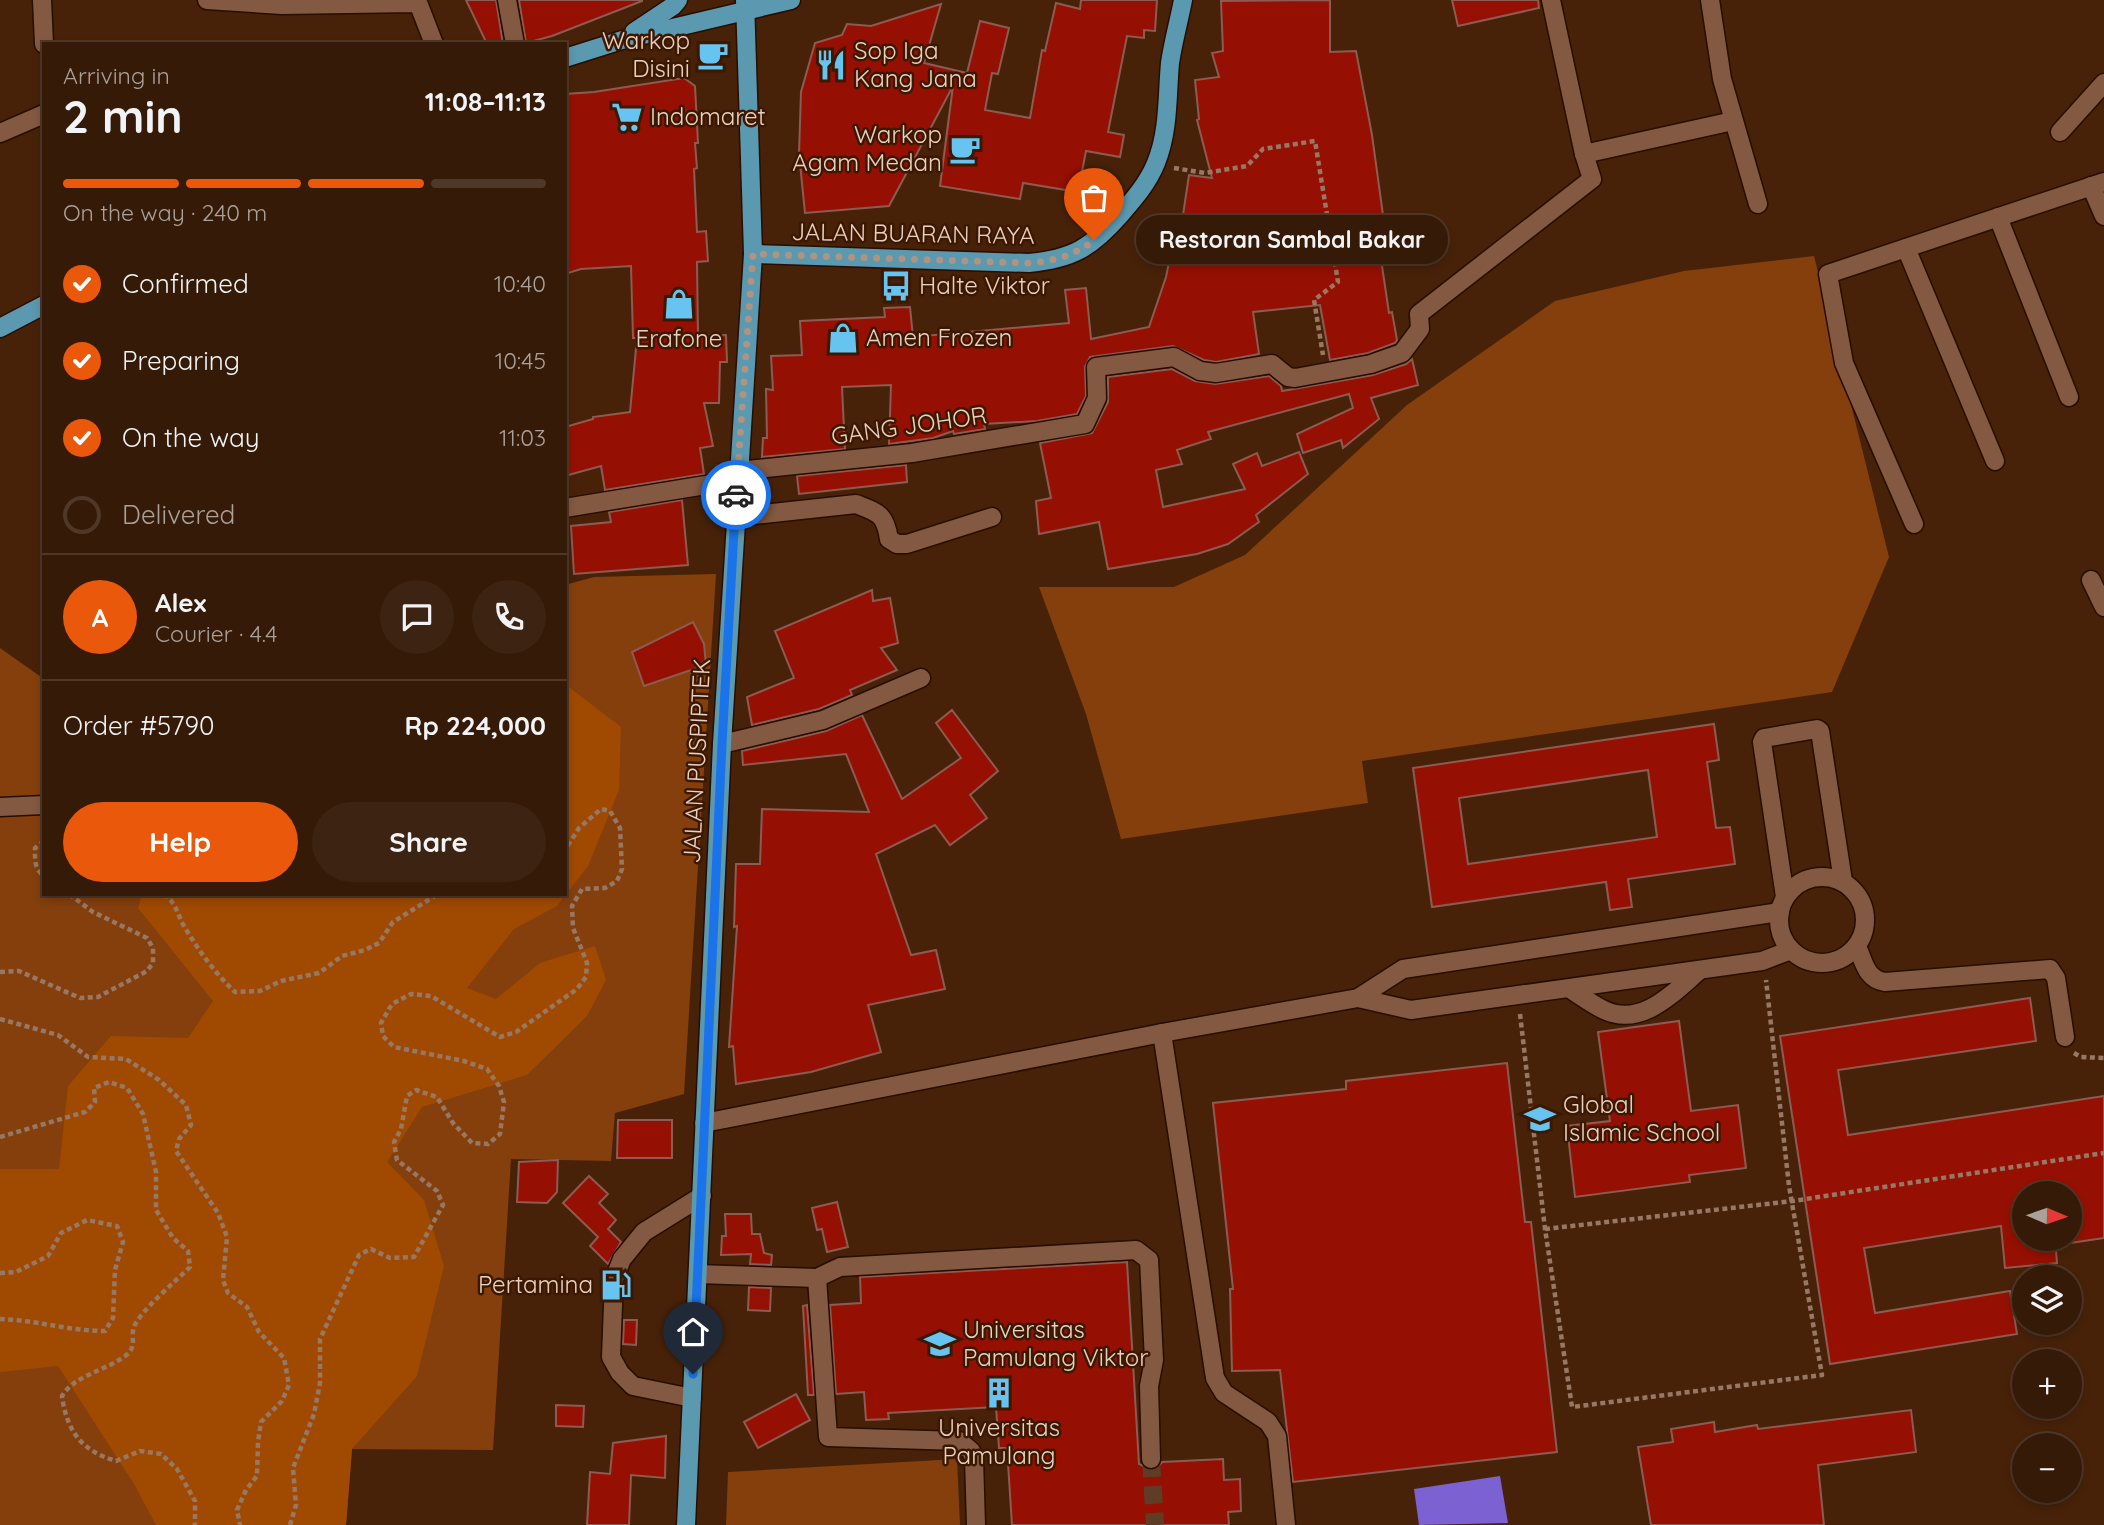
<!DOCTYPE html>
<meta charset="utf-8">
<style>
body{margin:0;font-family:Quicksand,sans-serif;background:#3d2311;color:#f1f3f6;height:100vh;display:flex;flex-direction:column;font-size:26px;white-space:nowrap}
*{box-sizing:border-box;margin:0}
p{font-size:23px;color:#aaa19b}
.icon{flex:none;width:38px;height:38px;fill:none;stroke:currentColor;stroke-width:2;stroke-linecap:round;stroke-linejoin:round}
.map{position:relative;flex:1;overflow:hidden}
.drawer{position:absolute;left:42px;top:42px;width:525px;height:854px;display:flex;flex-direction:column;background:#351a07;border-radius:0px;box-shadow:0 4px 10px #0003,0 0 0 2px #4f3828}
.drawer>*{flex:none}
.needle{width:46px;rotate:92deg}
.controls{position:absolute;left:2012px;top:1181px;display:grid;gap:14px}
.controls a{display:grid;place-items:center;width:70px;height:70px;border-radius:50%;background:#351a07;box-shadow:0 4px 10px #0003,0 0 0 2px #4f3828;font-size:35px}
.pin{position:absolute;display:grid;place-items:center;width:60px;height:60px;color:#fff;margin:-72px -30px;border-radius:50% 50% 50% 0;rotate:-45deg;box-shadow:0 0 7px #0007}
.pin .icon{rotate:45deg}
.courier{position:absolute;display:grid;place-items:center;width:70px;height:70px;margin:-35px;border:5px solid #1a73e8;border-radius:50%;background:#fff;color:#222;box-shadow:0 2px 9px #0007}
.bubble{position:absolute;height:49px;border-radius:24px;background:#351a07;box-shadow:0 4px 10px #0003,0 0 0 2px #4f3828;font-size:23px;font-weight:700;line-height:49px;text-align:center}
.summary em{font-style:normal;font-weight:700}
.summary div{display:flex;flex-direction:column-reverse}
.summary{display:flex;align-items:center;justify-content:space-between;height:119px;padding:0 21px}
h1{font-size:46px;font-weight:700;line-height:52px}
.bar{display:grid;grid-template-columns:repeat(4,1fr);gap:10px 7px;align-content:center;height:84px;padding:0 21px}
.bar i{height:9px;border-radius:5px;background:#4f3828}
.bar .current{background:#ea580c}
.bar p{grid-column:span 4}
.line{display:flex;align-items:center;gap:18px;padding:0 21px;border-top:2px solid #4f3828}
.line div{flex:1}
.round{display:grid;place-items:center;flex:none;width:74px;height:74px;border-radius:37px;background:#3d2311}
ol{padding:0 21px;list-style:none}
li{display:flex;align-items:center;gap:21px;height:77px}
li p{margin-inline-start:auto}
li .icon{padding:7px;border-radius:50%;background:#ea580c;color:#fff;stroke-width:4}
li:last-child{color:#aaa19b}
li i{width:38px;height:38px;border:4px solid #4f3828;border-radius:50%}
.cta{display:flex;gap:14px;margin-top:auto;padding:14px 21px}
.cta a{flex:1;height:80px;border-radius:42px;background:#ea580c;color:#fff;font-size:28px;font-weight:700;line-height:80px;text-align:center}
.cta a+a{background:#3d2311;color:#f1f3f6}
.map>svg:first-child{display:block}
.green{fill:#843f0d}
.forest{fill:#a04a01}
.water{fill:#7b61d2}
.building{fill:#951002;stroke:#8c5b52;stroke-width:2;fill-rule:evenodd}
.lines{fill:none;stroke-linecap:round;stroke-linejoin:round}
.minor-tunnel{stroke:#5f3c25;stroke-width:18;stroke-dasharray:18 9;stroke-linecap:butt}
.minor-casing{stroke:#280d00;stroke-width:21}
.major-casing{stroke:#280d00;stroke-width:21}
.path{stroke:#977865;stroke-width:4.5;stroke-dasharray:5 3.5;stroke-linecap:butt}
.minor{stroke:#835941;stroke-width:18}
.major{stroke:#5a99b0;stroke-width:18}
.done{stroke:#b09381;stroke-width:7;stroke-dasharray:0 12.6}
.route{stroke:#1a73e8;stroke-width:9}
.labels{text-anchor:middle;stroke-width:5;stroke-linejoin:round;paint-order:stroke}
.poi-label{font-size:24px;fill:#e8d0c2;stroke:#3c1801;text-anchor:start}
.street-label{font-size:24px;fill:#e8d0c2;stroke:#3c1801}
</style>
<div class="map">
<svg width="2104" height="1525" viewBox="0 0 2104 1525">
<rect width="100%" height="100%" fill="#472209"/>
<!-- green -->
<g class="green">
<polygon points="1814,256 1889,557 1832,692 1362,761 1368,803 1121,839 1086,714 1039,587 1174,587 1245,555 1407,405 1555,301 1684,271"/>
<polygon points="716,574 684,1094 615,1113 611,1161 511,1159 493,1450 352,1449 346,1525 0,1525 0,648 44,679 44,894 565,894 565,585 594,577"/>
<polygon points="957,1459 960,1525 726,1525 728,1472"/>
</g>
<!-- forest -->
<polygon class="forest" points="565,684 621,727 619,790 588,866 557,906 514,929 467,988 496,999 540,963 595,946 606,980 587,1016 527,1075 422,1107 387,1162 424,1200 444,1266 417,1376 352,1449 346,1525 156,1525 134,1484 58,1366 0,1372 0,1169 59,1169 68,1086 111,1036 188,1038 213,1001 138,908 142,894 565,894"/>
<!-- water -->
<polygon class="water" points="1500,1476 1508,1523 1419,1525 1414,1489"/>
<!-- building -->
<g class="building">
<polygon points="466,0 496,0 503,44 487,44"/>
<polygon points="519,0 642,0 642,1 552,36 526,43"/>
<polygon points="1081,0 1157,0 1155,31 1144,30 1144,38 1127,36 1108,132 1124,135 1120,157 1086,151 1078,192 1023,183 1020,199 940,186 953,86 889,206 805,213 799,154 801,92 815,43 842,35 847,24 871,26 941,4 924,63 967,73 980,21 1009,28 998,74 992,73 985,110 1030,118 1042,50 1045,51 1056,3 1080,9"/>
<polygon points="1330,0 1330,52 1356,51 1372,135 1389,259 1382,266 1389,313 1392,312 1397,340 1395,343 1368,353 1330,360 1320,305 1253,312 1259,354 1216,362 1204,360 1173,346 1090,357 1085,367 1086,396 1077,414 1037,421 984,424 985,429 954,434 953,431 933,438 889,444 891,385 842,387 845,449 762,457 763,438 767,438 766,389 773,390 771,356 802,355 800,321 885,317 884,308 910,307 913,337 1069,323 1065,290 1086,288 1091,339 1149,327 1166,277 1179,214 1183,215 1189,175 1212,178 1197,120 1199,119 1195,80 1219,77 1212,53 1223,51 1221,1"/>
<polygon points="1452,0 1538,0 1539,8 1458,26"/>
<polygon points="684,78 695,86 698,143 695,143 697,168 694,169 697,232 706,231 708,261 697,262 698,336 726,335 727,362 720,362 719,403 704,403 713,446 700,448 704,474 605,490 601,466 565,476 565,427 593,419 593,417 630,412 637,338 633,338 631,266 581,269 565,274 565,94 594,92"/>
<polygon points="1412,359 1418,385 1371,398 1379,419 1343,448 1341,440 1303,453 1297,434 1353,408 1349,394 1208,432 1211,439 1177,450 1182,464 1156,470 1163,507 1245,489 1233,464 1257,453 1262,466 1299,452 1308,474 1256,515 1259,522 1228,544 1197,554 1108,569 1099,522 1039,534 1036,501 1051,498 1040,443 1092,433 1108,402 1108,377 1172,369 1195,381 1215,384 1269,376 1281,386 1282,391 1373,375 1406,364"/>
<polygon points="906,465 907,482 799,494 797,476"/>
<polygon points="682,500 688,565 574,574 571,526 611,522 609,512"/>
<polygon points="872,590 873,601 890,598 898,643 881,648 897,670 850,690 852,695 819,709 752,725 747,697 794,678 775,631"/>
<polygon points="693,622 704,644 706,665 644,686 632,652"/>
<polygon points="952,710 998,771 970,795 987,818 950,845 935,825 876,854 911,955 936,950 945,989 868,1005 881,1052 811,1072 736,1084 733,1046 729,1047 737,926 734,927 736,864 760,864 762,809 869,812 846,754 743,765 742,751 826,731 862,715 902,799 961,758 936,723"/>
<path d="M1714 724 1719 760 1707 762 1716 828 1730 827 1735 864 1628 879 1632 907 1610 910 1606 882 1432 907 1413 768ZM1648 770 1657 837 1468 864 1459 798Z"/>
<polygon points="2030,998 2036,1041 1838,1070 1848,1135 2104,1096 2104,1238 2070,1243 2070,1194 2025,1194 2025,1239 2055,1239 2057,1263 2005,1268 2001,1226 1864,1248 1875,1313 2010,1291 2017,1334 1830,1364 1780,1036"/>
<polygon points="1679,1021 1691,1111 1738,1105 1746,1168 1689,1175 1690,1182 1575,1197 1567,1126 1610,1121 1598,1032"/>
<polygon points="1507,1063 1525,1222 1531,1222 1557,1452 1293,1482 1280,1370 1232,1371 1230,1289 1233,1289 1213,1103 1346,1089 1346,1081"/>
<polygon points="618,1120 672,1120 672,1158 617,1158"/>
<polygon points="558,1160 557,1192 547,1203 517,1202 519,1162"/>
<polygon points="589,1176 608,1194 599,1203 616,1220 608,1229 621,1242 608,1264 590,1246 598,1237 563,1203"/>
<polygon points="837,1202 848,1247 827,1252 822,1229 817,1230 812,1208"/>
<polygon points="725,1214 751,1214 752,1234 760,1234 764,1253 772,1255 771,1265 750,1264 751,1254 721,1255 722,1236 726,1236"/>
<polygon points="1127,1262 1139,1464 1152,1470 1157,1468 1162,1462 1223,1459 1224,1480 1240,1479 1241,1511 1228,1512 1229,1525 1012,1525 1007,1448 999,1448 996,1407 888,1413 889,1419 866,1420 864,1392 836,1394 830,1305 861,1303 860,1277"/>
<polygon points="749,1287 771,1288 770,1311 748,1310"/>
<polygon points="807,1305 814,1395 808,1395 803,1306"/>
<polygon points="624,1320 637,1320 636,1345 623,1344"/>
<polygon points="796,1394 810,1420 758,1448 744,1422"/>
<polygon points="556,1405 584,1406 583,1427 556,1426"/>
<polygon points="1911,1410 1916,1452 1818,1465 1824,1525 1651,1525 1638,1447 1673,1442 1671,1429 1714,1422 1715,1432 1757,1425 1758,1429"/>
<polygon points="666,1436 665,1478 631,1475 629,1525 587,1525 590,1472 610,1474 613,1443"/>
</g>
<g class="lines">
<!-- minor-tunnel -->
<polyline class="minor-tunnel" points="1151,1459 1155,1525"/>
<!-- minor casing -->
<g class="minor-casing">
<g id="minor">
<polyline points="42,0 44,44"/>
<polyline points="207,0 282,5 415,3 419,5 434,44"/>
<polyline points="507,0 515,44"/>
<polyline points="1551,0 1584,154"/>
<polyline points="1710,0 1722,79 1758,204"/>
<polyline points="2060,132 2104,83"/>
<polyline points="0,133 44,114"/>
<polyline points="2091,186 2104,216"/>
<polyline points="1998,217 2069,397"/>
<polyline points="1906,248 1995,461"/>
<polyline points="565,508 718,483 738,471 912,453 1085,424 1097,398 1096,367 1174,357 1200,371 1216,373 1272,364 1288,377 1295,378 1371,364 1402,353 1420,329 1419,314 1592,179 1584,154 1733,121"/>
<path d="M735 517 856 504C879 513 885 514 889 539L897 544H907L992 517"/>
<polyline points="1914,524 1844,363 1828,274 2104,182"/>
<polyline points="2091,580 2104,607"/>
<polyline points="722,744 823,720 921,678"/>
<polyline points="0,807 44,805"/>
<circle cx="1822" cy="920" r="43"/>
<polyline points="1785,897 1762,742 1764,738 1817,729 1820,731 1843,881"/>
<path d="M1857 946C1864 962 1866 979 1885 982L2050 969 2056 978 2065 1037"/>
<path d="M1570 989C1581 996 1592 1004 1604 1010 1642 1028 1674 992 1700 970"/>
<polyline points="1358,998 1411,1010 1762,961 1791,950"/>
<polyline points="1162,1033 1215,1378 1224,1393 1268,1422 1277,1436 1286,1525"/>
<polyline points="704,1123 1162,1033 1358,998 1403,969 1780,912"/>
<polyline points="698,1274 817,1278 828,1437 959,1441 971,1451 974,1458 976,1525"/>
<polyline points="817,1278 840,1267 1136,1250 1149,1260 1154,1360 1149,1386 1151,1459"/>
<polyline points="692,1398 633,1386 620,1373 611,1357 614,1279 622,1259 644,1232 702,1196"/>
</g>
</g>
<!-- major casing -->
<g class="major-casing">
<g id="major">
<polyline points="634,32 673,6 678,0"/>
<polyline points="565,58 622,40 791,0"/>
<path d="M753 254 1029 263C1072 259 1091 248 1120 215 1134 199 1148 183 1156 163 1169 131 1167 96 1170 63 1173 42 1179 21 1183 0"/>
<polyline points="0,328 44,305"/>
<polyline points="686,1525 722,744 753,254 745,0"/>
</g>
</g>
<!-- path -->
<g class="path">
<polyline points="1174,168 1205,173 1247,166 1263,149 1315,141 1338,282 1314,300 1323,355"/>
<path d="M44 841 35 848C35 859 34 869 44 876"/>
<path d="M164 894C177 904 177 914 184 926 198 950 215 973 235 992L260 991 281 981 319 973 342 956 365 950 379 943 393 922 438 894"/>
<polyline points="0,972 19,971 80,998 98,997 147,971 153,963 153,948 147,938 93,912 69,894"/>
<polyline points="1520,1014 1545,1229 1572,1407 1822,1375 1789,1186 1766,980"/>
<polyline points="0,1019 58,1035 88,1057 126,1059 159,1080 186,1105 191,1125 179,1139 176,1151 218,1213 227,1237 223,1280 228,1293 247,1307 259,1332 284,1358 289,1385 282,1401 261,1422 258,1442 257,1476 246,1490 237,1510 240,1525"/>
<polyline points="2074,1053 2081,1057 2104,1058"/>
<path d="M0 1137 85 1112 95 1102 94 1088 109 1082 127 1088 143 1114 156 1172V1210L173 1238 188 1251 190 1267C178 1279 139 1312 134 1327 130 1338 138 1347 125 1356 105 1371 75 1375 62 1396 67 1432 82 1451 116 1461L140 1451 161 1454 177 1469 195 1501V1525"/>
<polyline points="1545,1229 1793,1201 2104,1153"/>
<path d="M0 1273 16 1272 48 1256 61 1233 87 1220 117 1226 123 1242 115 1270 113 1318 105 1331C69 1331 36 1320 0 1319"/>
<polyline points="290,1525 296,1505 293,1468 314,1414 320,1383 320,1339 359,1255 371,1249 390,1258 414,1257 443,1205 437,1191 397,1160 394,1142 401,1129 407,1096 416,1090 437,1097 453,1123 472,1143 488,1144 500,1134 504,1102 499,1086 487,1069 464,1061 394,1047 383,1036 381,1023 392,1004 411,994 431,996 500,1037 516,1032 577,989 586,977 587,963 573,928 572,906 582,889 605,888 617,881 622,869 620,828 610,811 601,809 579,828 565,850"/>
</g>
<!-- minor -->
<use href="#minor" class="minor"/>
<!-- major -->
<use href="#major" class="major"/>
</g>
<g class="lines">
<!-- done -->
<path class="done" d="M736 495 753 254 1029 263C1054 261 1074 256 1094 240"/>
<!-- route -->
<polyline class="route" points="693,1374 722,744 736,495"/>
</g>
<!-- icons -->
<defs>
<g id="cafe-bare" transform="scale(2.415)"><path d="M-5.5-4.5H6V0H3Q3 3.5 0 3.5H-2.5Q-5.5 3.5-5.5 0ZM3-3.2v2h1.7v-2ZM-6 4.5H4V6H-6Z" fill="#67c4f0" stroke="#3c1801" stroke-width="2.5" paint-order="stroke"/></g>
<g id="restaurant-bare" transform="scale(2.415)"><path d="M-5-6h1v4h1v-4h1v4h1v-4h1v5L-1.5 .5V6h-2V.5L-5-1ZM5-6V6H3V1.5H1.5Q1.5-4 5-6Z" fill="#67c4f0" stroke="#3c1801" stroke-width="2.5" paint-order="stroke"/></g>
<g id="supermarket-bare" transform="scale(2.415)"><path d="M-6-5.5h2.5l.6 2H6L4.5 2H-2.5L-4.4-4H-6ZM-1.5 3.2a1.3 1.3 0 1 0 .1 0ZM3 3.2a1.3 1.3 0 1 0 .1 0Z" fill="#67c4f0" stroke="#3c1801" stroke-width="2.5" paint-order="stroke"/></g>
<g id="bus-bare" transform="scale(2.415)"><path d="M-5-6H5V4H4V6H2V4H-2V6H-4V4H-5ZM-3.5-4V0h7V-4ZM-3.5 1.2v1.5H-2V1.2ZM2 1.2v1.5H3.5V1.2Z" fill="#67c4f0" stroke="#3c1801" stroke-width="2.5" paint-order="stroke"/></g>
<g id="shop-bare" transform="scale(2.415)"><path d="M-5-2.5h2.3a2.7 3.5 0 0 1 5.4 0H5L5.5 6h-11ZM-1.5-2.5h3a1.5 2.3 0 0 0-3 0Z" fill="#67c4f0" stroke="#3c1801" stroke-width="2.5" paint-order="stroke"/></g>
<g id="school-bare" transform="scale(2.415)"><path d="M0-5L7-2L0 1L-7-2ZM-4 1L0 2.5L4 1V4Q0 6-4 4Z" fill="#67c4f0" stroke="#3c1801" stroke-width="2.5" paint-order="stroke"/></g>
<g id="fuel-bare" transform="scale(2.415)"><path d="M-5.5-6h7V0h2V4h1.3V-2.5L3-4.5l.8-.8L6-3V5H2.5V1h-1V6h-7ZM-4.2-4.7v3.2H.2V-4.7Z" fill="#67c4f0" stroke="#3c1801" stroke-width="2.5" paint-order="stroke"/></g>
<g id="university-bare" transform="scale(2.415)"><path d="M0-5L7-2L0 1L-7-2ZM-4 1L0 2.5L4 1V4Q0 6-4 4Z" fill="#67c4f0" stroke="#3c1801" stroke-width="2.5" paint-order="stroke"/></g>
<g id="building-bare" transform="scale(2.415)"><path d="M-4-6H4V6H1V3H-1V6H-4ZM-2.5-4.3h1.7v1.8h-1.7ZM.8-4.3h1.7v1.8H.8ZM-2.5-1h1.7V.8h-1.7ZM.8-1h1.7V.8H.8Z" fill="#67c4f0" stroke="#3c1801" stroke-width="2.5" paint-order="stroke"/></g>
</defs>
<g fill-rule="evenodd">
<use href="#cafe-bare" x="713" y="55"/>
<use href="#restaurant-bare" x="831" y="65"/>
<use href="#supermarket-bare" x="627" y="117"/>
<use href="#cafe-bare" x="965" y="149"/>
<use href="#bus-bare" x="896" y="286"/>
<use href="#shop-bare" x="679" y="304"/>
<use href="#shop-bare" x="843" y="338"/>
<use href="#school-bare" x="1540" y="1119"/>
<use href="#fuel-bare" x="616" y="1285"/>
<use href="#university-bare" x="940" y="1344"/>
<use href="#building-bare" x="999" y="1393"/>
</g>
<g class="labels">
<!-- poi labels -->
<g class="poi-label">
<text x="690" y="49" text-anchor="end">Warkop<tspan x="690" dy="28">Disini</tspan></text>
<text x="854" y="59">Sop Iga<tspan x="854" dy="28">Kang Jana</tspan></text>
<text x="650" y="125">Indomaret</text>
<text x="942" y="143" text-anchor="end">Warkop<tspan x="942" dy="28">Agam Medan</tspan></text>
<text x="919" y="294">Halte Viktor</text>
<text x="866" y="346">Amen Frozen</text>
<text x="679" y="347" text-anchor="middle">Erafone</text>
<text x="1563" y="1113">Global<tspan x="1563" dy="28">Islamic School</tspan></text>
<text x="593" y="1293" text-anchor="end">Pertamina</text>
<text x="963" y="1338">Universitas<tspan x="963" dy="28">Pamulang Viktor</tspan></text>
<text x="999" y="1436" text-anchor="middle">Universitas<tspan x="999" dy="28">Pamulang</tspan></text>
</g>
<!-- street labels -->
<g class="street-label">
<text transform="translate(913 234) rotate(1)" y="8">JALAN BUARAN RAYA</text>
<text transform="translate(909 426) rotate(-8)" y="8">GANG JOHOR</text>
<text transform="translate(697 761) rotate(-87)" y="8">JALAN PUSPIPTEK</text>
</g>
</g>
</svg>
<div class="controls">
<a><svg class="needle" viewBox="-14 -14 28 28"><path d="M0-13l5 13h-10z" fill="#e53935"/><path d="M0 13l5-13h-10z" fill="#aaa19b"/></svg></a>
<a><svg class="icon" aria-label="layers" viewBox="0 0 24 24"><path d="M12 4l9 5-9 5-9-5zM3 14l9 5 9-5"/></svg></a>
<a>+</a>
<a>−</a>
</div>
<div class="pin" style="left:1094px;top:240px;background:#ea580c"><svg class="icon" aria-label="bag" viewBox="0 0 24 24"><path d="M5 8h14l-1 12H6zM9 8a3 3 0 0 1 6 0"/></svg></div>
<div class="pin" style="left:693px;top:1374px;background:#1f2937"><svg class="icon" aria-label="home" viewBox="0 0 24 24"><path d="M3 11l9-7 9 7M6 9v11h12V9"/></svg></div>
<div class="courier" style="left:736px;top:495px"><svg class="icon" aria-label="car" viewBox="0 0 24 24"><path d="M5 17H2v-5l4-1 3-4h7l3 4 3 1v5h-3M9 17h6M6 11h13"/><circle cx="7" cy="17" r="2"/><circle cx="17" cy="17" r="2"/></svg></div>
<div class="bubble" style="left:1136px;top:215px;width:312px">Restoran Sambal Bakar</div>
<section class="drawer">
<div class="summary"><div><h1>2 min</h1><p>Arriving in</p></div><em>11:08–11:13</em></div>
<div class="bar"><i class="current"></i><i class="current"></i><i class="current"></i><i></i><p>On the way · 240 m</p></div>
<ol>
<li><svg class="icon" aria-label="check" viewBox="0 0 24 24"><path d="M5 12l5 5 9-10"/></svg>Confirmed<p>10:40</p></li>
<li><svg class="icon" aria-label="check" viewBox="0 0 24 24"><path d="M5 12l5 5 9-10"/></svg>Preparing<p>10:45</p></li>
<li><svg class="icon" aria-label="check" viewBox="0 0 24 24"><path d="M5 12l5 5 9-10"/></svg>On the way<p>11:03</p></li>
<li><i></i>Delivered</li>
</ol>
<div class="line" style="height:126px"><b class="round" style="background:#ea580c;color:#fff">A</b><div><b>Alex</b><p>Courier · 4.4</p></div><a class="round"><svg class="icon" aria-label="chat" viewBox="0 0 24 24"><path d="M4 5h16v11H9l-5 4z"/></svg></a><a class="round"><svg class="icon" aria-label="phone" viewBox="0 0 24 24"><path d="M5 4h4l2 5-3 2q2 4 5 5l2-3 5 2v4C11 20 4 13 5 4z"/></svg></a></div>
<div class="line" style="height:91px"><div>Order #5790</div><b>Rp 224,000</b></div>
<div class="cta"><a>Help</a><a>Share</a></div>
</section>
</div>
